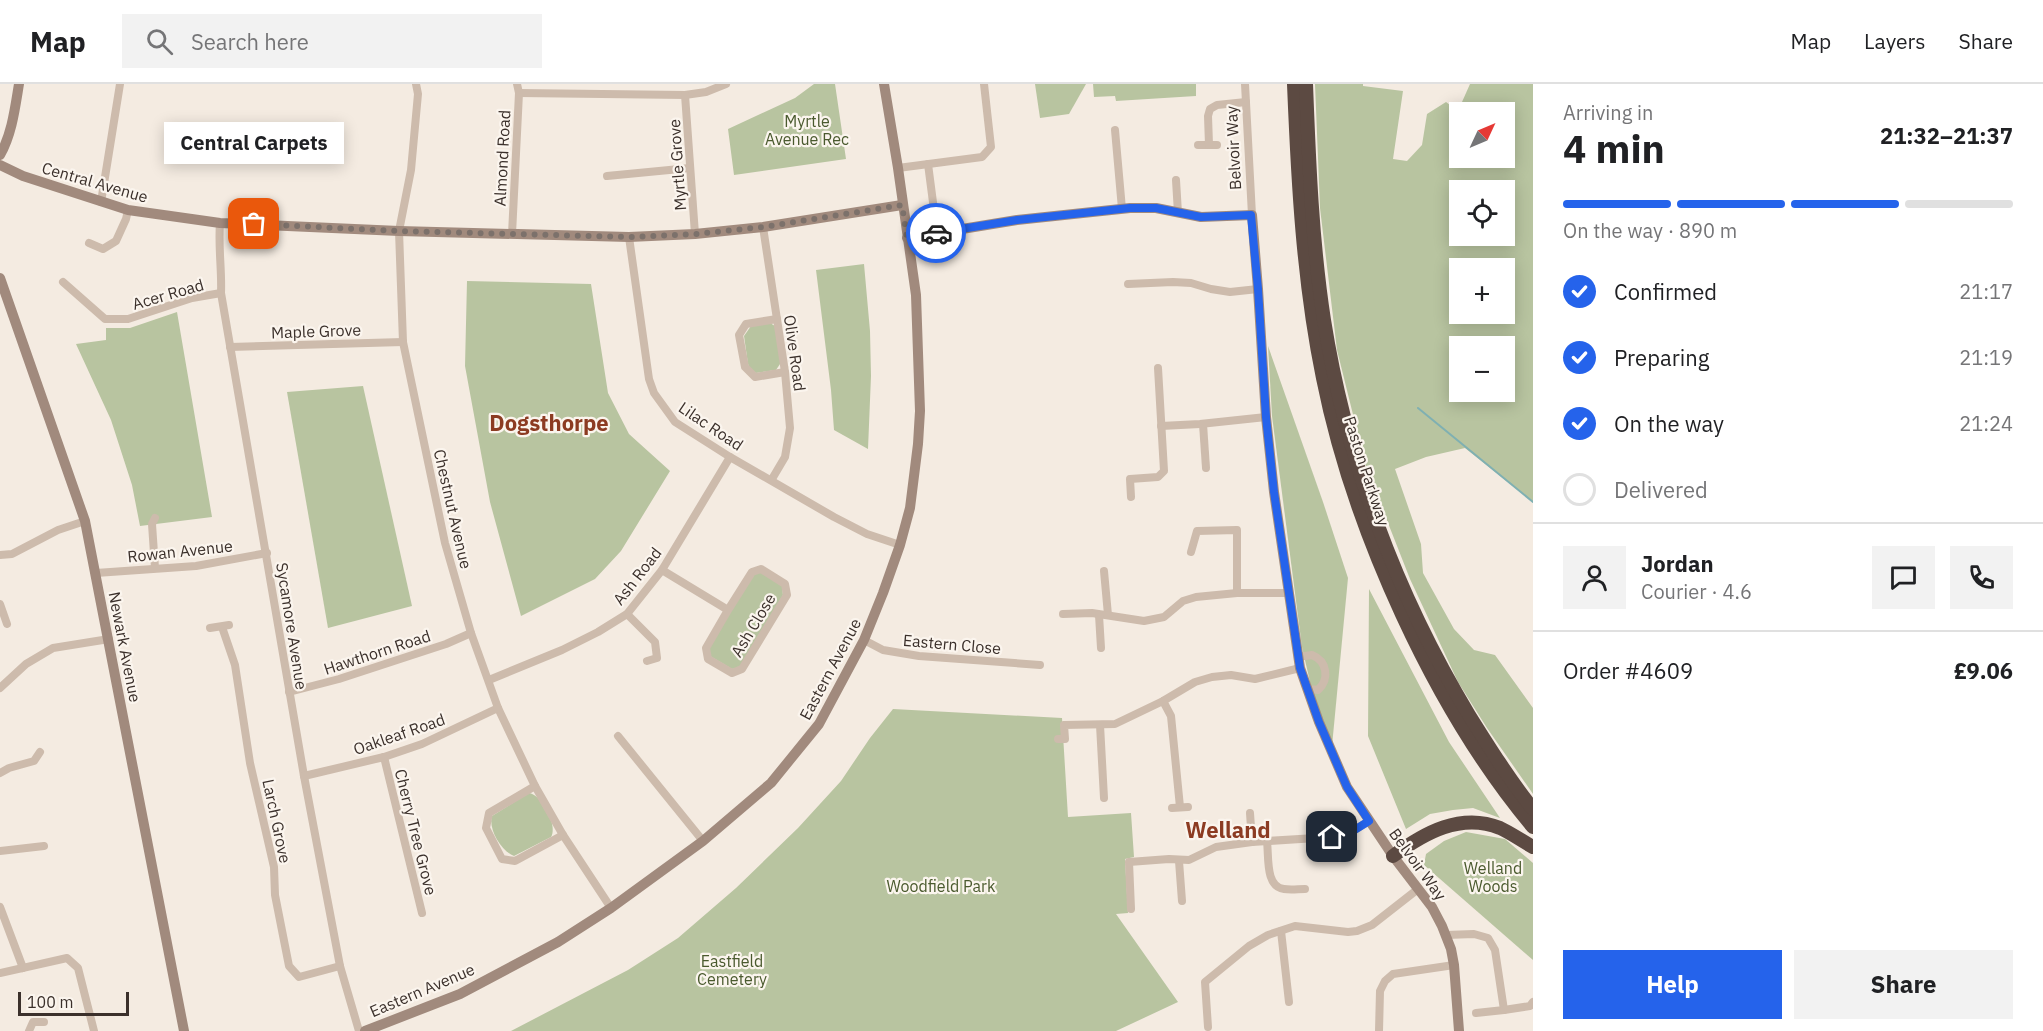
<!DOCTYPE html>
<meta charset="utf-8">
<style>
body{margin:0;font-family:"IBM Plex Sans",sans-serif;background:#f2f2f2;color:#202124;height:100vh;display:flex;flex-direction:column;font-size:22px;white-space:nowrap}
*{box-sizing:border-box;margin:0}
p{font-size:20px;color:#757577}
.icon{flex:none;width:33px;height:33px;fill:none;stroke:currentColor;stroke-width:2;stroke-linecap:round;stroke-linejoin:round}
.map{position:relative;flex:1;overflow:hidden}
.drawer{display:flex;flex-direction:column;background:#fff;width:510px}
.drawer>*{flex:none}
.needle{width:39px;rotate:46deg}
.tools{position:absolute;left:1449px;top:18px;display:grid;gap:12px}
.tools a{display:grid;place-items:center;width:66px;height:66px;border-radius:0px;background:#fff;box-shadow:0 3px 15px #0003;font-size:30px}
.scale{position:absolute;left:18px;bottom:15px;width:111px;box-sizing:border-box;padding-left:6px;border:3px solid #3b302b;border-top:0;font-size:16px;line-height:21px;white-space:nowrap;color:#3b302b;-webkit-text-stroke:4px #fbf5ee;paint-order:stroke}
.pin{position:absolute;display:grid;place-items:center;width:51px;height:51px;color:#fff;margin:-26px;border-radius:12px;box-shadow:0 3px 9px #0006}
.courier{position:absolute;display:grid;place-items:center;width:60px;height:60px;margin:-30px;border:4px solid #2563eb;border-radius:50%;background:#fff;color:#222;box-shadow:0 2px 8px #0007}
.bubble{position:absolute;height:42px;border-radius:0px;background:#fff;box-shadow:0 3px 15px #0003;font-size:20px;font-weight:800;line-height:42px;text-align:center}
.overview em{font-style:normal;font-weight:800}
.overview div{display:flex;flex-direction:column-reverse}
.overview{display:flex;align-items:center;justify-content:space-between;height:102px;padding:0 30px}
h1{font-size:39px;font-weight:800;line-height:45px}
.bar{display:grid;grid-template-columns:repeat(4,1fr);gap:9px 6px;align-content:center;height:72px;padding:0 30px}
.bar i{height:8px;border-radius:4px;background:#e0e0e0}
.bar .on{background:#2563eb}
.bar p{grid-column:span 4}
.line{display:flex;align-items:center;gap:15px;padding:0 30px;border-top:2px solid #e0e0e0}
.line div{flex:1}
.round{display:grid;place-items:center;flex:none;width:63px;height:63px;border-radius:0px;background:#f2f2f2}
ol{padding:0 30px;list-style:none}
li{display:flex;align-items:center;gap:18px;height:66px}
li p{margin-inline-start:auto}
li .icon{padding:6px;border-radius:50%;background:#2563eb;color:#fff;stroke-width:4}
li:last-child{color:#757577}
li i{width:33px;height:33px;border:3px solid #e0e0e0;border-radius:50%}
.primary-button{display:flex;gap:12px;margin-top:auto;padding:12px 30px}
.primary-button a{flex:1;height:69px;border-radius:0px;background:#2563eb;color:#fff;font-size:24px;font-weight:800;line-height:69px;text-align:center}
.primary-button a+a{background:#f2f2f2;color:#202124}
header{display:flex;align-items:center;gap:36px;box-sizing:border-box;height:84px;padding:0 30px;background:#fff;border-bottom:2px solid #e0e0e0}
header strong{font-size:28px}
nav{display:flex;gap:33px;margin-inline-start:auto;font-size:21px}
.search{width:420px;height:54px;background:#f2f2f2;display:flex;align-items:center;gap:15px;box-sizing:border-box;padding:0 21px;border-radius:0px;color:#757577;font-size:22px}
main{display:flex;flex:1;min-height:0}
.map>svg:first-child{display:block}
.green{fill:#b8c4a0;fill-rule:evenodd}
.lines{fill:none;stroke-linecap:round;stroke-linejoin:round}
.stream{stroke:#7fb0b2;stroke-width:2}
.street{stroke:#cdbbac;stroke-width:8}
.secondary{stroke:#a18a7d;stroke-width:10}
.highway{stroke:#5c4a42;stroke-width:14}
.done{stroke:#7c716b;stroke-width:6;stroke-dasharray:0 10.8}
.route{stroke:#2563eb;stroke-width:8}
.labels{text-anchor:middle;stroke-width:4.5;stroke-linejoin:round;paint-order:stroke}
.park-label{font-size:16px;fill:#4a5a2e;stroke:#fbf5ee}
.street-label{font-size:16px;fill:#3b302b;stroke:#fbf5ee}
.district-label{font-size:22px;font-weight:bold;fill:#8c3b22;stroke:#fbf5ee}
</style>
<header>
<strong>Map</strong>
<div class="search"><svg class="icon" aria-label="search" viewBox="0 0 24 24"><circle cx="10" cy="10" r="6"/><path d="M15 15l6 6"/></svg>Search here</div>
<nav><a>Map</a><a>Layers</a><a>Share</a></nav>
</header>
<main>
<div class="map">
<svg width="1533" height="947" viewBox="0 0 1533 947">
<rect width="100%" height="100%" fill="#f4ebe1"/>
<!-- green -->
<g class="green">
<polygon points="814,0 835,0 846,75 734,91 728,45 795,14"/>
<polygon points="1035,0 1086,0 1069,30 1040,34"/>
<polygon points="1093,0 1196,0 1196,12 1116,17 1115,12 1094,13"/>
<path d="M1315 0H1363V2L1403 7 1393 75 1407 77 1422 61 1427 30 1446 18 1458 27 1470 0H1533V418L1465 364 1426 373 1395 385 1421 460 1423 489 1454 545 1474 566 1495 571 1533 624V710L1487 644 1458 598 1410 495 1366 383 1337 266 1320 124ZM1460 28H1504V74H1460ZM1460 106H1504V152H1460ZM1460 184H1504V230H1460ZM1460 262H1504V308H1460Z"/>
<polygon points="864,180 870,247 871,292 868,365 834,346 831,306 816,186"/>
<polygon points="467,197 591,200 608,309 629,350 670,387 621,467 595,495 521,532 490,418 465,282"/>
<polygon points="177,228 212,433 140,442 132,401 111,336 76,260 106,256 106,244 130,244"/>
<polygon points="770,239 775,242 782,277 776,286 756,289 750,285 748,280 744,252 751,242"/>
<polygon points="1268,262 1323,418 1348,494 1332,662 1313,611 1302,563 1272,332"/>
<polygon points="363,302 412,522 328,544 287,308"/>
<polygon points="761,488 782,502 783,511 741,583 732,585 710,572 709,564 753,490"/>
<polygon points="1369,505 1449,658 1500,734 1473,724 1453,726 1430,730 1406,745 1368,652"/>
<polygon points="893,625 1062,634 1068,733 1131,729 1134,773 1125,775 1128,829 1116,830 1178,918 1116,947 511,947 628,886 678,854 736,804 798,744 841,697 870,654"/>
<path d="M529 709C542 711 558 741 551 753L514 772C501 767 488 745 492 732Z"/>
<polygon points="1466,748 1505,755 1533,779 1533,876 1424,781 1426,770 1444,757"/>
</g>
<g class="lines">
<!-- stream -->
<polyline class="stream" points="1418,324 1533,418"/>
<!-- street -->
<g class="street">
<polyline points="416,0 418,10 411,86 399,147 403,258 445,459 471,549 498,624 535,702 563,751 611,824"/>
<polyline points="1245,0 1252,131"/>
<polyline points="519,9 685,11 706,8 726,0"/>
<polyline points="685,11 695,150"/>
<polyline points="1115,46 1122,125"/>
<polyline points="1198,61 1217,61"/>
<polyline points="1209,61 1208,32 1210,25 1217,21 1246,18"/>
<polyline points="928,80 937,149"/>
<polyline points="898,84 982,73 991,63 984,0"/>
<polyline points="607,92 690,84"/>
<polyline points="1176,96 1178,129"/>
<polyline points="101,118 120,0"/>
<path d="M220 139C218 162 222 186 221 209L304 692 340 882 359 947"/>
<polyline points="763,143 785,288 790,344 785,373 772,395"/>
<polyline points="512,150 519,9 517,0"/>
<polyline points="629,153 649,295 654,309 675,338 730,373 834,433 867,450 900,461"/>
<polyline points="89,159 103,165 116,157 126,135 128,126"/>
<polyline points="63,198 105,235 128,235 192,214 221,209"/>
<polyline points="1128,200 1173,198 1191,199 1211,205 1230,208 1258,205"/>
<polyline points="777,235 746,240 739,251 745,283 755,293 785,288"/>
<polyline points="230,263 403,258"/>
<polyline points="1203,340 1206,384"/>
<polyline points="1161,342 1200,340 1266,333"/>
<polyline points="1131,413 1130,395 1158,393 1164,387 1158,284"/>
<polyline points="155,434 152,440 155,484"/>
<polyline points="1191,468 1197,447 1237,446 1237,509"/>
<polyline points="0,471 12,470 58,446 85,437"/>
<polyline points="662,486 728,526 752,488 761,485 785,500 787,511 742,585 732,589 708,575 706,564 728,526"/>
<polyline points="1104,487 1108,531"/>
<polyline points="96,489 196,482 267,469"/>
<polyline points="0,520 7,540"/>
<polyline points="627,530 655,558 657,574 647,577"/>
<polyline points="1063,530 1092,529 1144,537 1164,533 1183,517 1196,513 1237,509 1288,509"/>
<polyline points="1099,531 1101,564"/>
<polyline points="222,543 235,581 250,679 274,783 275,811 289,882 299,893 340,882"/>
<polyline points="210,544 229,541"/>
<polyline points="864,556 883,566 919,572 1040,581"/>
<path d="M1298 573 1312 571C1327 577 1330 595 1318 606L1309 605"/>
<polyline points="489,596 562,566 598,548 627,530 662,486 730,373"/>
<polyline points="0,604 26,580 53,564 109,555"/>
<polyline points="289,608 339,595 446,560 471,549"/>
<polyline points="1163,617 1171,632 1180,723"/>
<polyline points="1100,641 1104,714"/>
<polyline points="618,652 703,757"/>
<polyline points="1058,655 1065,655 1064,641 1115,640 1163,617 1195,598 1212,593 1231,591 1255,595 1300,584"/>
<polyline points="384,673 422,829"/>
<polyline points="0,689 9,684 34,677 40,668"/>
<polyline points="304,692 384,673 422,660 498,624"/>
<polyline points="535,702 489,729 486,744 502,775 515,777 563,751"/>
<polyline points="1172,724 1188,723"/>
<polyline points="1250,729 1252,758"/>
<path d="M1267 758C1269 772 1265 803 1284 805 1291 806 1298 805 1305 805"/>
<polyline points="0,767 44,762"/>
<polyline points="1179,777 1182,817"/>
<polyline points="0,823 23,884"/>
<polyline points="1131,825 1129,778 1169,775 1189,776 1216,763 1252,758 1332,753 1348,750 1369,737"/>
<polyline points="1281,847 1289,918"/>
<polyline points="1446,851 1474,850 1488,854 1495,866 1504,926 1476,929"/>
<polyline points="0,889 67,874 78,884 94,947"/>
<polyline points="1504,926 1530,922 1533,918"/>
<polyline points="1208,943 1205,898 1249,862 1268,851 1295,842 1348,848 1357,847 1372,841 1418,805"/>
<polyline points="29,947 33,938 44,938"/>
<polyline points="1379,947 1380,907 1385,897 1393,890 1454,881"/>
</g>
<!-- secondary -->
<g class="secondary">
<path d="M0 71C12 50 15 24 19 0"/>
<polyline points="0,81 23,92 128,126 220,139 399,147 629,153 695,150 763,143 902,121"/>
<polyline points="907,154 1017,136 1130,124 1156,124 1201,133 1252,131 1258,205 1266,333 1274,408 1300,584 1319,638 1347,703 1393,772 1432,823 1442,842 1451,865 1454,881 1459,947"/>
<polyline points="0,194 85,437 184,947"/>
<polyline points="365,947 460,910 558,858 611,824 703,757 771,699 819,640 864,556 883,509 900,461 910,424 918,360 920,327 916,211 898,84 884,0"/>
</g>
<!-- highway -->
<g class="highway">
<path d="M1294 0C1298 98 1303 197 1323 294 1353 444 1434 625 1533 743"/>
<path d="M1306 0C1309 79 1312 158 1324 236 1346 375 1396 510 1469 631 1489 663 1509 695 1533 725"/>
<path d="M1393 772C1424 749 1461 728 1500 744 1511 749 1522 757 1533 763"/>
</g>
</g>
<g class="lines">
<!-- done -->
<polyline class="done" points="254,140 399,147 629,153 696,150 763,143 902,121 907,154 936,149"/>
<!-- route -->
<polyline class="route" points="936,149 1017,136 1130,124 1156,124 1201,133 1251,131 1258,205 1266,333 1274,408 1300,584 1319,638 1340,687 1347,703 1369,737 1348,750 1332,753"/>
</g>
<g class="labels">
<!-- park labels -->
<g class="park-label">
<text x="807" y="43">Myrtle<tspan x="807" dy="18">Avenue Rec</tspan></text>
<text x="1493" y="790">Welland<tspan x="1493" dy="18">Woods</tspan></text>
<text x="941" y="808">Woodfield Park</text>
<text x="732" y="883">Eastfield<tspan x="732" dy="18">Cemetery</tspan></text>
</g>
<!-- street labels -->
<g class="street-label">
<text transform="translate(1233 64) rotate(-93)" y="6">Belvoir Way</text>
<text transform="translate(502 74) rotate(-87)" y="6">Almond Road</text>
<text transform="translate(677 81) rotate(-94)" y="6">Myrtle Grove</text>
<text transform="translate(95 98) rotate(16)" y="6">Central Avenue</text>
<text transform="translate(168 210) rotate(-16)" y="6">Acer Road</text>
<text transform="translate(316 247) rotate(-2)" y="6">Maple Grove</text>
<text transform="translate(795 269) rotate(82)" y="6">Olive Road</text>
<text transform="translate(711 342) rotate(34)" y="6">Lilac Road</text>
<text transform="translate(1367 387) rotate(72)" y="6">Paston Parkway</text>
<text transform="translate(453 425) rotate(77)" y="6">Chestnut Avenue</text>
<text transform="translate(180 467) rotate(-6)" y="6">Rowan Avenue</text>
<text transform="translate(637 492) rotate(-52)" y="6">Ash Road</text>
<text transform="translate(753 541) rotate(-59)" y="6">Ash Close</text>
<text transform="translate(292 542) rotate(81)" y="6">Sycamore Avenue</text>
<text transform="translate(952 560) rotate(5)" y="6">Eastern Close</text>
<text transform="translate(125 563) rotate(79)" y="6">Newark Avenue</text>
<text transform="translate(377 568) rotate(-18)" y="6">Hawthorn Road</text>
<text transform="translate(830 585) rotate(-62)" y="6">Eastern Avenue</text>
<text transform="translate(399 650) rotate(-19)" y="6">Oakleaf Road</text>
<text transform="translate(277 737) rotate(78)" y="6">Larch Grove</text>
<text transform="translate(416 748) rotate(76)" y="6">Cherry Tree Grove</text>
<text transform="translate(1418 780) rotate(54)" y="6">Belvoir Way</text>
<text transform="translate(422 906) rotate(-23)" y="6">Eastern Avenue</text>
</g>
<!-- district labels -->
<g class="district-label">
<text x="549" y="347">Dogsthorpe</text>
<text x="1228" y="754">Welland</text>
</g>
</g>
</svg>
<div class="tools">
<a><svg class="needle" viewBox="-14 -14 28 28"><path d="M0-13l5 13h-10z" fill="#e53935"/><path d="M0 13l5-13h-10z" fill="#757577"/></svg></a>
<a><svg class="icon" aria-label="locate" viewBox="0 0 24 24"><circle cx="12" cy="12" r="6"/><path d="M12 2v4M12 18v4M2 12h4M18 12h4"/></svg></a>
<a>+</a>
<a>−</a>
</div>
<div class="scale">100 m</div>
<div class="pin" style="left:254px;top:140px;background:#ea580c"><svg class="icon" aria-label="bag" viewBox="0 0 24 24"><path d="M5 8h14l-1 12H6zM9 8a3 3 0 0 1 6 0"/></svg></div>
<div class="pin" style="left:1332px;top:753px;background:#1f2937"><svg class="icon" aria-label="home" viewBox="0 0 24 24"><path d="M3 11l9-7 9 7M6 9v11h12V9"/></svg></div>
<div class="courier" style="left:936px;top:149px"><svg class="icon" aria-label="car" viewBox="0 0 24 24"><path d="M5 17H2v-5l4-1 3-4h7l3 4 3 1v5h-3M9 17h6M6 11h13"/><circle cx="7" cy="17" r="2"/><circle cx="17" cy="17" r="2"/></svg></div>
<div class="bubble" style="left:164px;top:38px;width:180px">Central Carpets</div>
</div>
<section class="drawer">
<div class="overview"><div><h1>4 min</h1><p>Arriving in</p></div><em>21:32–21:37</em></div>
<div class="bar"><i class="on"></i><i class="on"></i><i class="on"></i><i></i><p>On the way · 890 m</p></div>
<ol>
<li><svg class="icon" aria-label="check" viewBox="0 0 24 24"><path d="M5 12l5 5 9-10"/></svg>Confirmed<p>21:17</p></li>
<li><svg class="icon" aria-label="check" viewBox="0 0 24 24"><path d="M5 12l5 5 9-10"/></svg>Preparing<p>21:19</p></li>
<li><svg class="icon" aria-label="check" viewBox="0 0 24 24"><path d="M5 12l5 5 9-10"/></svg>On the way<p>21:24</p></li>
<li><i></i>Delivered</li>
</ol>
<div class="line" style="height:108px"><a class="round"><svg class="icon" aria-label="person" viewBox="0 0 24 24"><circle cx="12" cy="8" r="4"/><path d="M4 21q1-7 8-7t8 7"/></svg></a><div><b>Jordan</b><p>Courier · 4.6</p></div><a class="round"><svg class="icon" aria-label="chat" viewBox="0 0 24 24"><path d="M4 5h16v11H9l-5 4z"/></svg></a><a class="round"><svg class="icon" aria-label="phone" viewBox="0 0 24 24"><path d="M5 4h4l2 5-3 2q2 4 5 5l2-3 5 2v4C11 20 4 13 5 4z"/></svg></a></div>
<div class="line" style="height:78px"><div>Order #4609</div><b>£9.06</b></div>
<div class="primary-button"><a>Help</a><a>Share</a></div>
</section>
</main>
